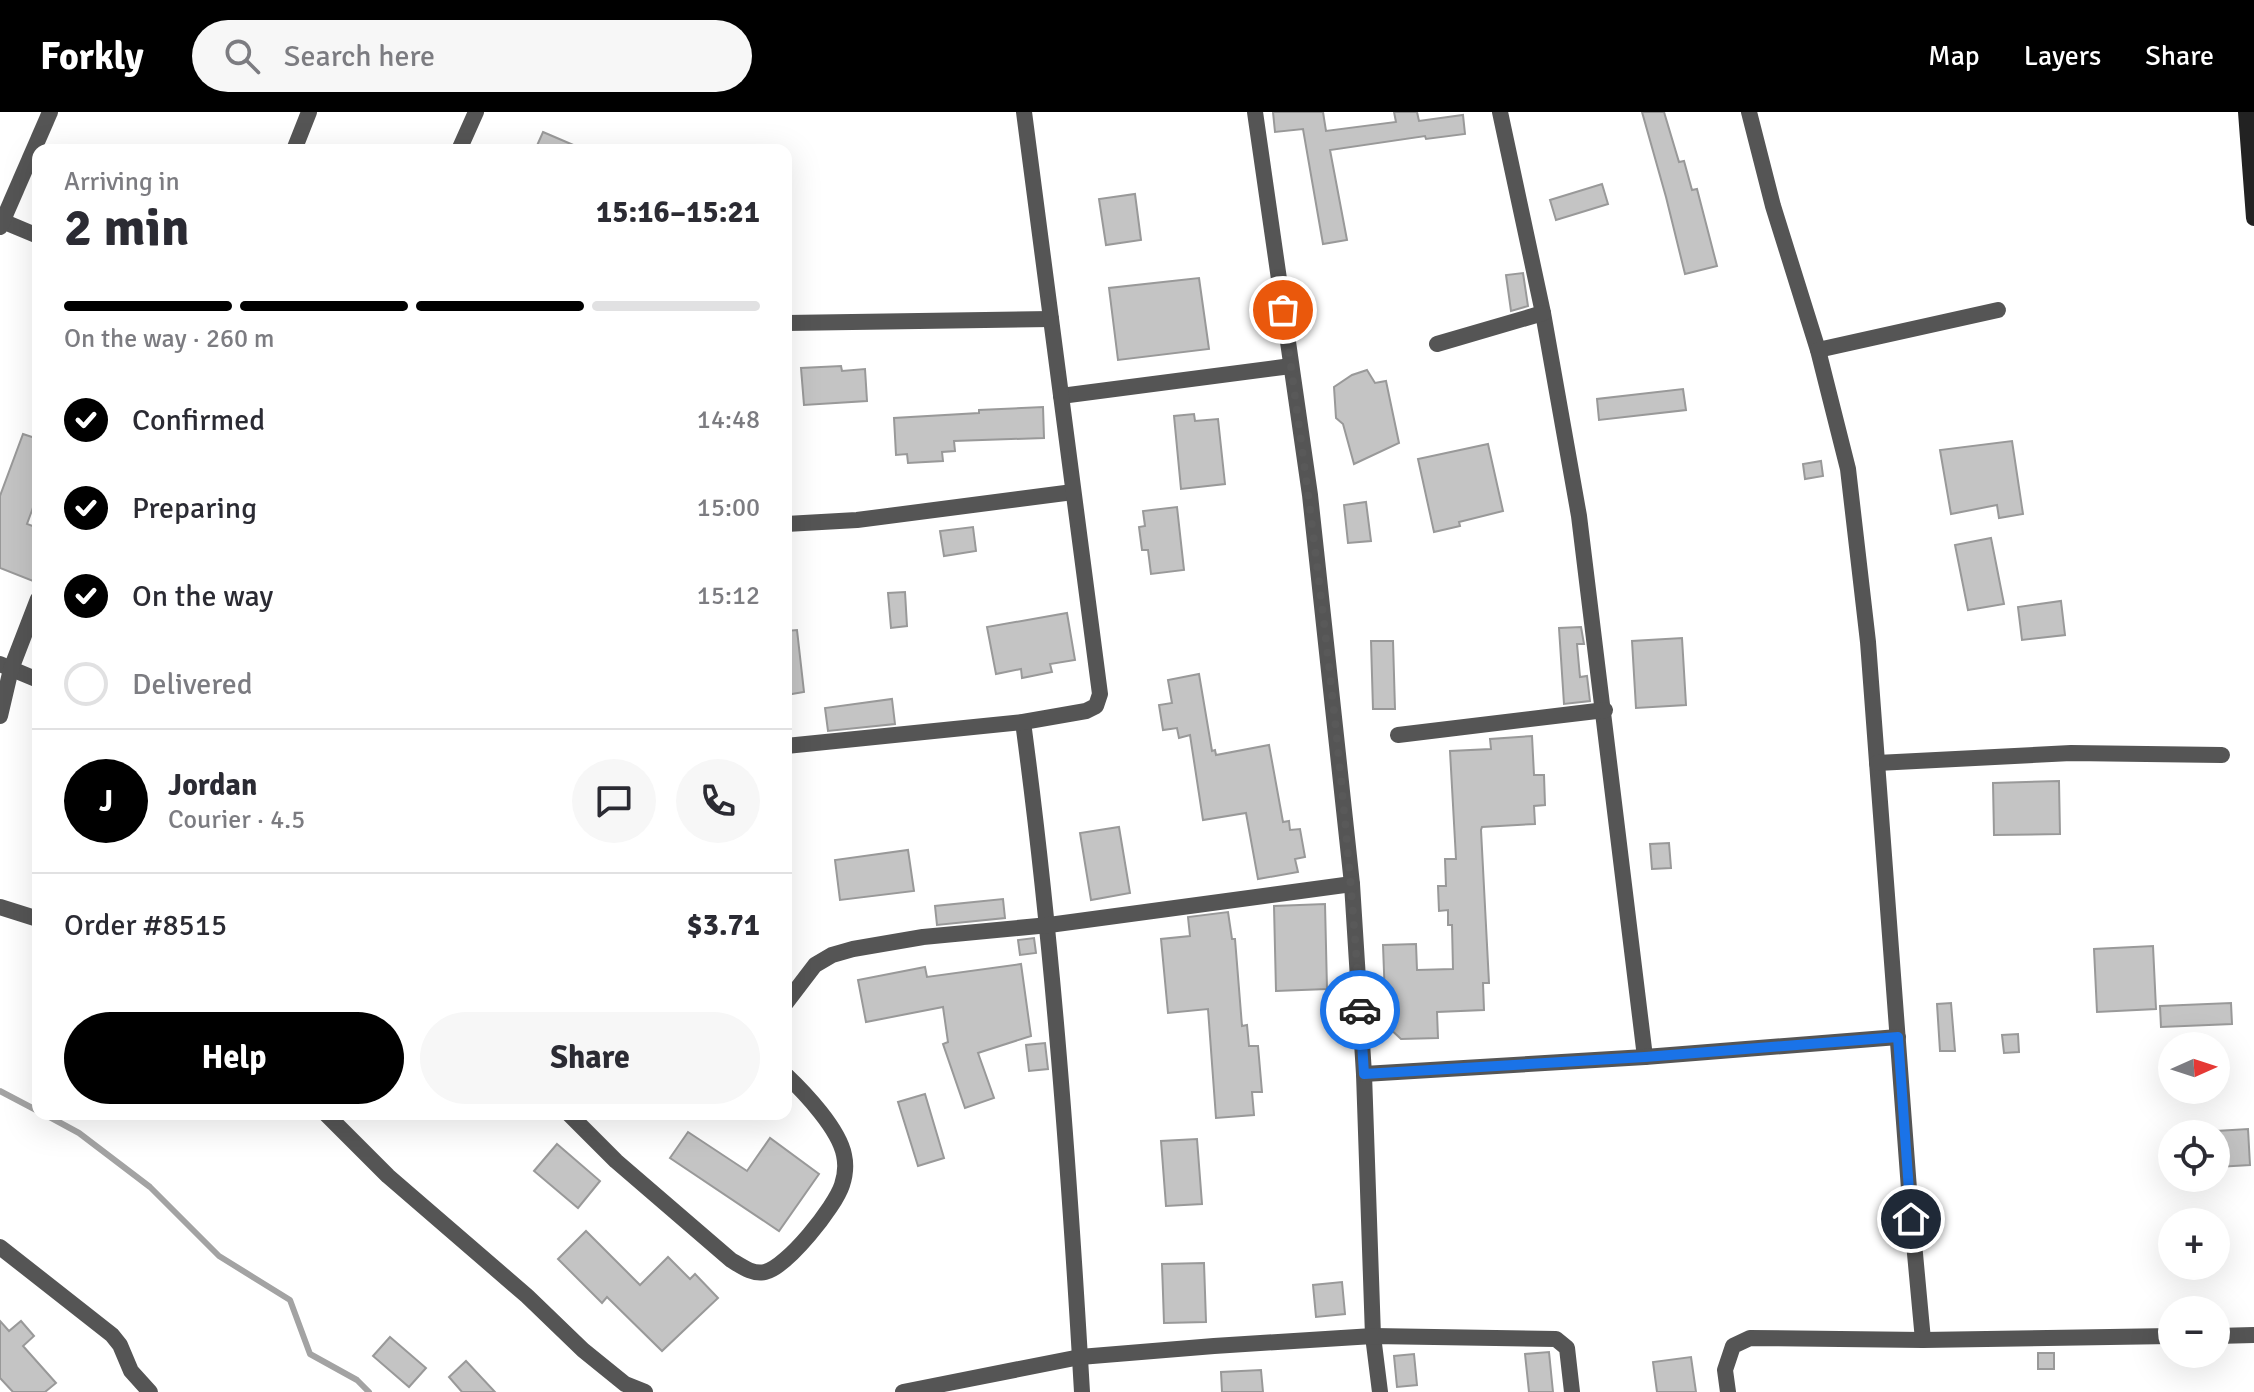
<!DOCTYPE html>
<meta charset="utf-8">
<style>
body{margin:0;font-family:Signika,sans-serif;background:#f7f7f7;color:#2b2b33;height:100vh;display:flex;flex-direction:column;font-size:30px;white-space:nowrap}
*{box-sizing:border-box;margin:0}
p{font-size:26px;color:#7c7c81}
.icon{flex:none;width:44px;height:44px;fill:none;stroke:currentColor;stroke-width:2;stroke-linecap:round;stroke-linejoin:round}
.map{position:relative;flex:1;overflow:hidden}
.panel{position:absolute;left:32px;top:32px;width:760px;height:976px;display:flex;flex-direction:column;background:#fff;border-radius:16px;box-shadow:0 8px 32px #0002}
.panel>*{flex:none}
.needle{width:52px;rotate:87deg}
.buttons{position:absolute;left:2158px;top:920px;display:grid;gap:16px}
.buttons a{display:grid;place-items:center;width:72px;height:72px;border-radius:50%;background:#fff;box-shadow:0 8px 32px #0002;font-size:40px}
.pin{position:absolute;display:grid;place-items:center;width:68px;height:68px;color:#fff;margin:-34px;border:4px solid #fff;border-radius:50%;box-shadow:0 2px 8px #0007}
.courier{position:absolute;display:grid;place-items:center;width:80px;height:80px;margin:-40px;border:6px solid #1a73e8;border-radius:50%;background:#fff;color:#222;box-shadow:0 2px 10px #0007}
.headline em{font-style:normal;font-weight:800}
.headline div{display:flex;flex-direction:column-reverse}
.headline{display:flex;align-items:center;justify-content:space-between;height:136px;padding:0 32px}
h1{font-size:52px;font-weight:800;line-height:60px}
.bar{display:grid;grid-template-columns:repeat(4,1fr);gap:12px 8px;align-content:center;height:96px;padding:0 32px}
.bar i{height:10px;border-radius:6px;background:#e1e1e2}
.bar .on{background:#000}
.bar p{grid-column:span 4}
.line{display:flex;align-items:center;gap:20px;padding:0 32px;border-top:2px solid #e1e1e2}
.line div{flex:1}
.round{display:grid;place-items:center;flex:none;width:84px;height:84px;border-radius:42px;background:#f7f7f7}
ol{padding:0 32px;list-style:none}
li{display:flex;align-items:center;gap:24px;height:88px}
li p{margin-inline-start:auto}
li .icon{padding:8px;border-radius:50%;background:#000;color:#fff;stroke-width:4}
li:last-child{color:#7c7c81}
li i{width:44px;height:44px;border:4px solid #e1e1e2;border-radius:50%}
.primary-button{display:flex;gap:16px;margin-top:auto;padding:16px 32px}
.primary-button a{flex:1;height:92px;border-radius:48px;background:#000;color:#fff;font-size:32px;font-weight:800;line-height:92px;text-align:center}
.primary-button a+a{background:#f7f7f7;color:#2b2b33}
header{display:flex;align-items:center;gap:48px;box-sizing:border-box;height:112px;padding:0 40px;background:#000;color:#fff}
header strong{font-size:38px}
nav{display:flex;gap:44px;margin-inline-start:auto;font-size:28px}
.search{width:560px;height:72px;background:#f7f7f7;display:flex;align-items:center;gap:20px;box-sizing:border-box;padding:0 28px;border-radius:44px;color:#7c7c81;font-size:30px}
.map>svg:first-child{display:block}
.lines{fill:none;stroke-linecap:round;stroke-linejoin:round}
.stream{stroke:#a3a3a3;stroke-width:6}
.building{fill:#c4c4c4;stroke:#999;stroke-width:2}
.street{stroke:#555;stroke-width:16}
.secondary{stroke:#222;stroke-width:16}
.done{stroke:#595959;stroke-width:8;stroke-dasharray:0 14.4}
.route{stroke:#1a73e8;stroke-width:10}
</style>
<header>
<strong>Forkly</strong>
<div class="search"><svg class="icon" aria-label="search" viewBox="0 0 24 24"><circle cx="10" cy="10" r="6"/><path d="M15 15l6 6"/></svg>Search here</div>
<nav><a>Map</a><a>Layers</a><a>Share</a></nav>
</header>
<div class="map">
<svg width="2254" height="1280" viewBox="0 0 2254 1280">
<rect width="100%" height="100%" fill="#fff"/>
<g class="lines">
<!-- stream -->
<g class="stream">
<polyline points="0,979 38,999"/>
<polyline points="44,1002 79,1021 150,1075 219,1144 290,1188 310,1242 357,1268 369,1280"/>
</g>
</g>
<!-- building -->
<g class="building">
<polygon points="1273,0 1323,0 1326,19 1396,10 1394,0 1417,0 1419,9 1463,3 1465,22 1426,27 1425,24 1330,38 1347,128 1323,132 1303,17 1275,20"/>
<polygon points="1642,0 1664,0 1679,50 1684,49 1692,78 1697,77 1717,154 1685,162 1666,85"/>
<polygon points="543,20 585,38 535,38"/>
<polygon points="1602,72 1608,92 1556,108 1550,88"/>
<polygon points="1135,82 1141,128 1106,133 1099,87"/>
<polygon points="1523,161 1528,194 1511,199 1506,163"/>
<polygon points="1199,166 1209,237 1118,248 1109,176"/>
<polygon points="841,254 842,259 865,257 867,289 804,293 801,256"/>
<polygon points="1367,258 1375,271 1386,269 1399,331 1354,352 1343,312 1336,306 1334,275 1352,263"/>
<polygon points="1683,277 1686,298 1599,308 1597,287"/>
<polygon points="1043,295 1044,326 954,329 955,339 942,340 943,349 908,351 907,342 896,343 894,306 979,301 979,298"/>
<polygon points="1194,302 1195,309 1218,307 1225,372 1181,377 1174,304"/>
<polygon points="23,322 38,327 38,382 27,412 38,416 38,456 33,469 0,456 0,384"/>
<polygon points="2012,329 2023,402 1999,406 1997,393 1951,402 1940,338"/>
<polygon points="1488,332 1503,399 1459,410 1460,414 1434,420 1418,347"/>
<polygon points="1821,349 1823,364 1805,367 1803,352"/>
<polygon points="1366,390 1371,429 1348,431 1344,393"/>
<polygon points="1177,395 1184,458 1151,462 1148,438 1142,438 1139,415 1145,414 1143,399"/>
<polygon points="973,415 976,439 944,444 940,419"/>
<polygon points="1991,426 2004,492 1968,498 1955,433"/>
<polygon points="905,480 907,514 891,516 888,481"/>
<polygon points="2061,489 2065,523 2022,528 2018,495"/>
<polygon points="1067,501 1075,548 1050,552 1052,560 1022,566 1021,557 996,562 987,515"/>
<polygon points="1581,515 1584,532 1577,532 1580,565 1587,564 1590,589 1564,592 1559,516"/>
<polygon points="797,518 804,580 786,583 786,519"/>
<polygon points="1682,526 1686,593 1636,596 1632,529"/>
<polygon points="1371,529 1393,529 1395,597 1373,597"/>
<polygon points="1199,562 1212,639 1215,638 1216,643 1269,633 1283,710 1289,709 1290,718 1300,717 1305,745 1295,747 1298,760 1258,767 1246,701 1203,708 1190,623 1179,626 1177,616 1163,618 1159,593 1172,591 1168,568"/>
<polygon points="892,587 895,612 828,619 825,596"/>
<polygon points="1532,624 1534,663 1544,663 1545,693 1534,694 1535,712 1482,715 1481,718 1489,871 1483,871 1484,898 1437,900 1438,926 1401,927 1386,913 1383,833 1416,832 1417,858 1453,857 1452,813 1448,813 1448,798 1439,799 1438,774 1446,774 1445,747 1456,747 1450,639 1491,637 1490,627"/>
<polygon points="2059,669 2060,722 1994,723 1993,671"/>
<polygon points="1119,715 1130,781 1091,788 1080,721"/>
<polygon points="1669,731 1671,756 1652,757 1650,732"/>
<polygon points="908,738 914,779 840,788 835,748"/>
<polygon points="1003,787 1005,806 937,813 935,794"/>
<polygon points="1325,792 1327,877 1276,879 1274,794"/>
<polygon points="1228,800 1232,827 1235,827 1242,914 1247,913 1249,934 1258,934 1262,980 1252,980 1254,1003 1216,1006 1208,897 1168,901 1161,827 1190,824 1188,805"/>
<polygon points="1034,826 1036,841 1020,843 1018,828"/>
<polygon points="2153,834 2156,897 2097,900 2094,837"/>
<polygon points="1021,852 1031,924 978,941 994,986 965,996 943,932 948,930 943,895 866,910 858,868 925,855 927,865"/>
<polygon points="1951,891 1955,939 1940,939 1937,892"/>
<polygon points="2231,891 2232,912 2161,915 2160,894"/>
<polygon points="2018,922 2019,940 2004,941 2002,923"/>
<polygon points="1045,931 1048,957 1029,959 1026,933"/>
<polygon points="925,982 944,1046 918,1054 898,990"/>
<polygon points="2248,1017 2250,1053 2217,1055 2216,1019"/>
<polygon points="688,1020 747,1059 770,1026 819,1062 779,1119 670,1046"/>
<polygon points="1197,1027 1202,1092 1166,1094 1161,1029"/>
<polygon points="557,1032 600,1069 578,1096 534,1059"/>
<polygon points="586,1119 640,1173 668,1145 690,1167 695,1162 718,1186 662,1239 607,1185 602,1191 558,1147"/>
<polygon points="1204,1151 1206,1210 1164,1211 1162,1152"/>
<polygon points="1342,1170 1345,1202 1316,1205 1313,1173"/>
<polygon points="0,1209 9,1219 21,1209 34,1224 23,1234 56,1271 45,1280 13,1280 0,1266"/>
<polygon points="390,1225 426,1256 409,1275 373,1244"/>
<polygon points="1549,1240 1553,1280 1529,1280 1525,1242"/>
<rect x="2038" y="1241" width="16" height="16"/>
<polygon points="1414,1242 1417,1273 1397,1275 1394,1244"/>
<polygon points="1691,1245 1696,1280 1657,1280 1653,1250"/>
<polygon points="466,1249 495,1280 462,1280 449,1265"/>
<polygon points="1261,1258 1263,1280 1222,1280 1221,1260"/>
</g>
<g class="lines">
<!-- street -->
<g class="street">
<polyline points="1255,0 1310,383 1352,772 1364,962 1373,1224 1380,1280"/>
<polyline points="1500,0 1543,201 1579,404 1645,945"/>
<polyline points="1749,0 1773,94 1818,238 1848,357 1868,530 1909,1077 1923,1228"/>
<polyline points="294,38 309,0"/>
<polyline points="459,38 476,0"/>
<polyline points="0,108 38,124"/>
<polyline points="0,115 50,0"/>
<polyline points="786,211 1051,207"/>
<polyline points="1437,232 1543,201"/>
<polyline points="1818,238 1998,198"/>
<polyline points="1061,284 1291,254"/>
<polyline points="786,412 857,408 1073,380"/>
<polyline points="0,552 38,568"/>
<polyline points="0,604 11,557 38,487"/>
<path d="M1023 610C1053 833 1069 1056 1082 1280"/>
<polyline points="1398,623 1605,598"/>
<polyline points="786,634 1023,610 1086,599 1096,594 1100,582 1024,0"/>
<polyline points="1877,651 2071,641 2222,643"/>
<polyline points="0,795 38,807"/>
<polyline points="786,891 815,853 832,843 853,837 923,825 1049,813 1352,772"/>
<polyline points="1364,962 1645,945 1898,925"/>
<polyline points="326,1002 388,1064 527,1184 583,1238 625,1272 645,1280"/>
<path d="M569 1002 616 1049 731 1148C741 1154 753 1163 765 1160 787 1155 835 1095 842 1073 845 1064 846 1052 844 1043 839 1017 805 981 786 963"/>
<polyline points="0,1135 112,1223 120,1233 131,1259 150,1280"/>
<polyline points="2216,1224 2254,1223"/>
<polyline points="903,1280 1080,1245 1214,1234 1373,1224 1556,1227 1567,1236 1572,1280"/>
<polyline points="1728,1280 1725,1258 1733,1234 1750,1226 1923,1228 2172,1224"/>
</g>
<!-- secondary -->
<polyline class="secondary" points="2246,0 2254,106"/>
</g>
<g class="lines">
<!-- done -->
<path class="done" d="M1283 198C1316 431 1345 664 1360 898"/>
<!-- route -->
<polyline class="route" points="1360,898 1364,962 1645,945 1898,925 1911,1107"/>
</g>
</svg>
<div class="buttons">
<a><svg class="needle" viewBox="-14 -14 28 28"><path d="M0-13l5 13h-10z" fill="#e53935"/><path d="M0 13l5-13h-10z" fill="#7c7c81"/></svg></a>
<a><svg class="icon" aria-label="locate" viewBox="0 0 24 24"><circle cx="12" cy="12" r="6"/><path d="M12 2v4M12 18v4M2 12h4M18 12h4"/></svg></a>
<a>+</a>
<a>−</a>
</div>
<div class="pin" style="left:1283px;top:198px;background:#ea580c"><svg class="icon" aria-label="bag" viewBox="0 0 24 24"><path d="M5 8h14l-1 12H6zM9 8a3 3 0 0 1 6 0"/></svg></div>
<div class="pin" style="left:1911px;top:1107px;background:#1f2937"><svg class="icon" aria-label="home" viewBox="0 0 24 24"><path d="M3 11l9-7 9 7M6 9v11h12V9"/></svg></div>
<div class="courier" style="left:1360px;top:898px"><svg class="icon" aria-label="car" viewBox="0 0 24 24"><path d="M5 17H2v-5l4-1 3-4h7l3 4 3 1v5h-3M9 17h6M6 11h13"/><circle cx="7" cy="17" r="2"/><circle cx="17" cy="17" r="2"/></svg></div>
<section class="panel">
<div class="headline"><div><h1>2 min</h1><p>Arriving in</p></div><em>15:16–15:21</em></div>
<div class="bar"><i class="on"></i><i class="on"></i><i class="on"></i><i></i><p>On the way · 260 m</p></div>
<ol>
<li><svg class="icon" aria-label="check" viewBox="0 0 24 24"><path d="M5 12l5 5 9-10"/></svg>Confirmed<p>14:48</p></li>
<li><svg class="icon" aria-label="check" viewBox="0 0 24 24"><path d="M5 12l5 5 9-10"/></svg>Preparing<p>15:00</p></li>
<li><svg class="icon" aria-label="check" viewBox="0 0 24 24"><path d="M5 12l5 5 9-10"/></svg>On the way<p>15:12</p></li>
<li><i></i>Delivered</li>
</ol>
<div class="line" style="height:144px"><b class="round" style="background:#000;color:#fff">J</b><div><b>Jordan</b><p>Courier · 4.5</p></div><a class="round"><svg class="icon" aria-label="chat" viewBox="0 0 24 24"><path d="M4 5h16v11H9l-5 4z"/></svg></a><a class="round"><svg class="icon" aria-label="phone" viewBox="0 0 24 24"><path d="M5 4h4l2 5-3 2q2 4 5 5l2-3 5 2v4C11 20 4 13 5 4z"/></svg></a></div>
<div class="line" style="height:104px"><div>Order #8515</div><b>$3.71</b></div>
<div class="primary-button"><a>Help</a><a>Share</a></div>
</section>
</div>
